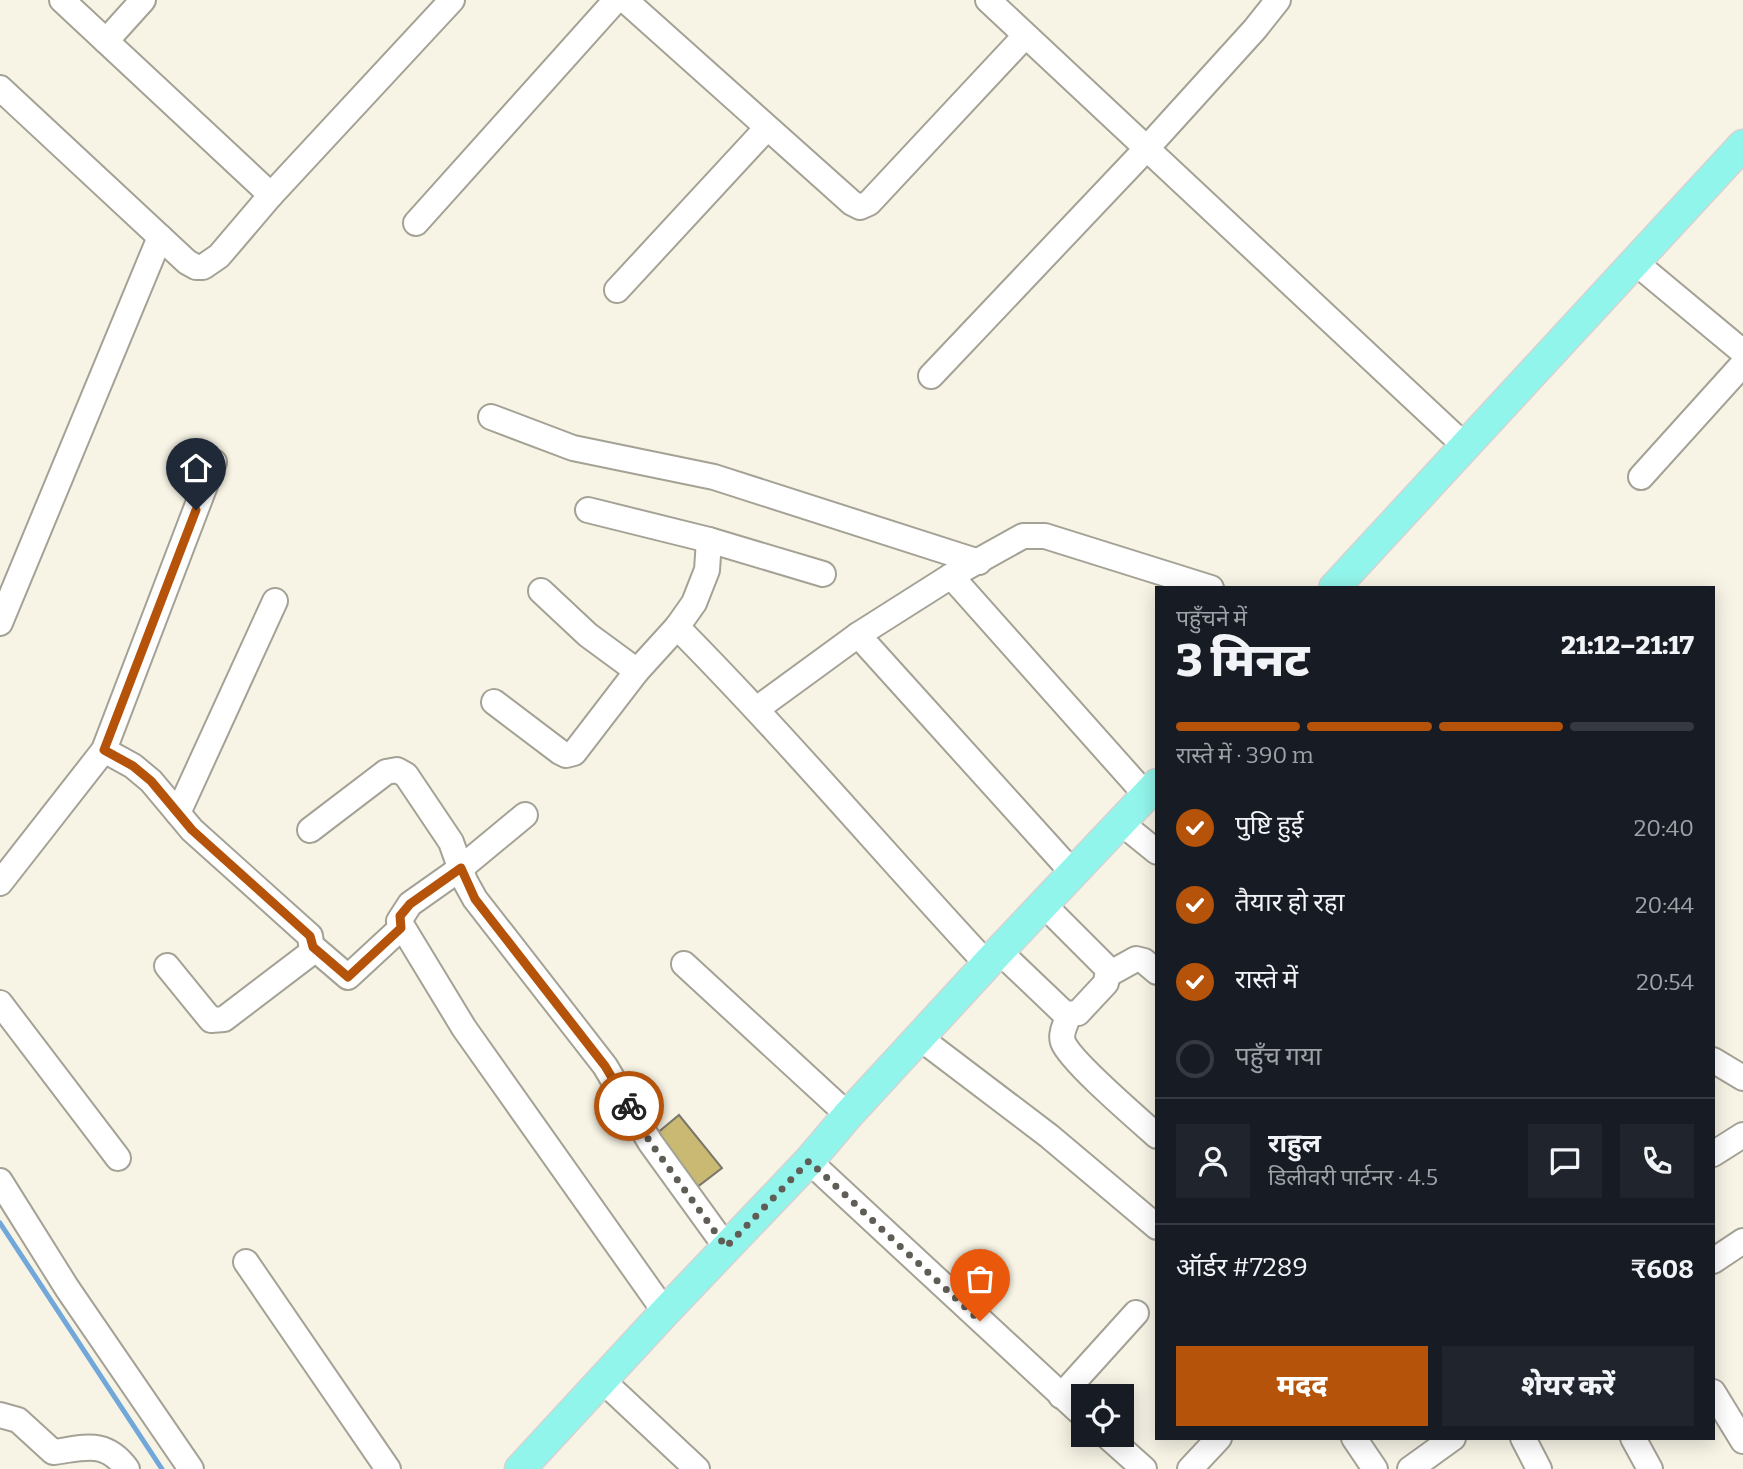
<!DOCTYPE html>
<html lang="hi">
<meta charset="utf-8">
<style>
body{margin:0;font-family:Bitter,"Noto Sans Devanagari",serif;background:#20242c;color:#f1f3f6;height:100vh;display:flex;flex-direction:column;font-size:26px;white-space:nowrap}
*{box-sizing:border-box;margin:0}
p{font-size:23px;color:#9ea1a6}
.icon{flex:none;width:38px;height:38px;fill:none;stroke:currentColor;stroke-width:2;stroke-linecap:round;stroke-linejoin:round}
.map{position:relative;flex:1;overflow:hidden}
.details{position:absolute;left:1155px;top:586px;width:560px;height:854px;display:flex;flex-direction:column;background:#171b24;border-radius:0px;box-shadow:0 4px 18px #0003}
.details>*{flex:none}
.tools{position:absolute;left:1071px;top:1384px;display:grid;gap:14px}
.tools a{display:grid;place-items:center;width:63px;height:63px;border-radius:0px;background:#171b24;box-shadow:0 4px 18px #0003;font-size:35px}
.pin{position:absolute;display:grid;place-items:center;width:60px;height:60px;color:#fff;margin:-72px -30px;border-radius:50% 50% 50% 0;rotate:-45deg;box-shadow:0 0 7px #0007}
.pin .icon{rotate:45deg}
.courier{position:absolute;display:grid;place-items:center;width:70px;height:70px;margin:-35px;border:5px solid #b45309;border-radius:50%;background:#fff;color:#222;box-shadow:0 2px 9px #0007}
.head em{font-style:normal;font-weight:800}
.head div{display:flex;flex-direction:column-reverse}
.head{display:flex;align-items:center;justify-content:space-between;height:119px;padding:0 21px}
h1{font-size:46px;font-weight:800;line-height:52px}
.bar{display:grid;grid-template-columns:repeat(4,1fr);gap:10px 7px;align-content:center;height:84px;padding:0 21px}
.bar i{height:9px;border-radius:5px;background:#363941}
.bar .selected{background:#b45309}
.bar p{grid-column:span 4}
.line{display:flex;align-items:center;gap:18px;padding:0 21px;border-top:2px solid #363941}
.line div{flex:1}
.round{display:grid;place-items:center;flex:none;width:74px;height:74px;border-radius:0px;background:#20242c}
ol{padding:0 21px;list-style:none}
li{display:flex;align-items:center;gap:21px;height:77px}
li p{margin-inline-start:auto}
li .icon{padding:7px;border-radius:50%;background:#b45309;color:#fff;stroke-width:4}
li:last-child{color:#9ea1a6}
li i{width:38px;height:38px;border:4px solid #363941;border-radius:50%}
.primary-button{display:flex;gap:14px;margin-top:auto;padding:14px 21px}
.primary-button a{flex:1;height:80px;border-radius:0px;background:#b45309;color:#fff;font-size:28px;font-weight:800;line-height:80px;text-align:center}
.primary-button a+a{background:#20242c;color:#f1f3f6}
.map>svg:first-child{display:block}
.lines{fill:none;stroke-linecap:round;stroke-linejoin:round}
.stream{stroke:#71a7d9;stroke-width:5}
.building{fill:#cab972;stroke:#7a776b;stroke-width:2}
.minor-casing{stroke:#a4a195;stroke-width:28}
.major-casing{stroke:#d3d3d3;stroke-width:33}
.minor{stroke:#fff;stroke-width:24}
.major{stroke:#92f5eb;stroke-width:30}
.done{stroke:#5f5d56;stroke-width:7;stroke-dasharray:0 12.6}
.route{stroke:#b45309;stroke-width:9}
</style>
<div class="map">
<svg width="1743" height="1469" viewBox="0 0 1743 1469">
<rect width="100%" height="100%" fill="#f7f4e6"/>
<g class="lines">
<!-- stream -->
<polyline class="stream" points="0,1223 162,1469"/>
</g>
<!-- building -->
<polygon class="building" points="679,1115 722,1168 692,1191 650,1139"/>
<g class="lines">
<!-- minor casing -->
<g class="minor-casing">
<g id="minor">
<polyline points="62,0 271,195"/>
<polyline points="625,0 852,203 860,207 869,203 1025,36"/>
<polyline points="988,0 1466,447"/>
<polyline points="106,41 143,0"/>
<polyline points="0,88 187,262 196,267 203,267 219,256 271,195 452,0"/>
<polyline points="416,223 616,0"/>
<polyline points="1636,263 1743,352"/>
<polyline points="617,290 766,129"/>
<polyline points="931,376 1148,147 1255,29 1278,0"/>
<polyline points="491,417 573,448 714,477 979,562"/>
<polyline points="1641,477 1743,364"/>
<polyline points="588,510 709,540 823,574"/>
<polyline points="951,576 1146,795"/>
<polyline points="541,591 588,635 637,671"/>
<polyline points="0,623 160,237"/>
<path d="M677 627C785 736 883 852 987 964"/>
<polyline points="858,635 1073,873"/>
<polyline points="494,702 560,752 566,755 574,753 637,671 677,627 694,603 707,570 709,540"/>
<polyline points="758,708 858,635 951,576 1023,536 1045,536 1211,588"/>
<polyline points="104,750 133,766 151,781 192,830 310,936 312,952 224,1019 211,1020 167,966"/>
<polyline points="178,813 275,601"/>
<polyline points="525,815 461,868 410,904 399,921 464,1028 665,1312"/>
<polyline points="1120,822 1157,852"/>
<polyline points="310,830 386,772 397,770 406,775 451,842 465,881 475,899 605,1066 650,1142 726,1247"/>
<polyline points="0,883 104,750 214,462"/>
<polyline points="313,947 348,977 401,928"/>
<polyline points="999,951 1065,1014 1078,1013 1106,983 1108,969 1044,905"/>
<polyline points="684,964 848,1115"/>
<polyline points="1109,974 1136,959 1144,961 1157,972"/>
<polyline points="0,1003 118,1158"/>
<path d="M1069 1015C1066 1023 1060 1034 1063 1042 1070 1061 1138 1119 1157 1136"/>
<polyline points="920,1038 1049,1136 1157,1227"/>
<polyline points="1713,1060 1743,1078"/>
<polyline points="1713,1154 1743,1135"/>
<polyline points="809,1161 1083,1415"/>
<polyline points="0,1181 67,1288 191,1469"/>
<polyline points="1713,1261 1743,1241"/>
<polyline points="246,1262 388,1469"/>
<polyline points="602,1380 697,1469"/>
<polyline points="1713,1392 1743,1441"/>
<polyline points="1061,1396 1136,1313"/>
<path d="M0 1415 18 1420 53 1452C85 1448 105 1439 127 1469"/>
<polyline points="1106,1435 1144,1469"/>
<polyline points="1354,1438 1375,1469"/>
<polyline points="1523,1438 1539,1469"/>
<polyline points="1633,1438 1650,1469"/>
<polyline points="1190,1469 1219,1438"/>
<polyline points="1410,1469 1453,1438"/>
</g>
</g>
<!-- major casing -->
<g class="major-casing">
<g id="major">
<polyline points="1334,588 1743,145"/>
<polyline points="520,1469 665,1312 809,1161 848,1115 987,964 1157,784"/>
</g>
</g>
<!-- minor -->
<use href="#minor" class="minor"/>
<!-- major -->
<use href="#major" class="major"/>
</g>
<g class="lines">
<!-- done -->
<polyline class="done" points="629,1106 650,1142 726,1247 809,1161 980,1321"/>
<!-- route -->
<polyline class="route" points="196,510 104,750 133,766 151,781 192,830 310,936 313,947 348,977 401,928 400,916 410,904 461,868 475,899 605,1066 629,1106"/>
</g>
</svg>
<div class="tools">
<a><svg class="icon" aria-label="locate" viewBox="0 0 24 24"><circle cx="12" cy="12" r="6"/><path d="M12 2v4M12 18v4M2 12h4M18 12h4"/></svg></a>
</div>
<div class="pin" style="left:980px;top:1321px;background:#ea580c"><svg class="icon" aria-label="bag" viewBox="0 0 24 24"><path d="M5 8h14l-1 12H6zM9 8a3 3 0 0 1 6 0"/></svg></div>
<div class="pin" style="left:196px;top:510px;background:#1f2937"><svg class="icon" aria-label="home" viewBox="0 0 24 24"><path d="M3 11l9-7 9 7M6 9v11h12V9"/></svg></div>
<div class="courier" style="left:629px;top:1106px"><svg class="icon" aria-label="bike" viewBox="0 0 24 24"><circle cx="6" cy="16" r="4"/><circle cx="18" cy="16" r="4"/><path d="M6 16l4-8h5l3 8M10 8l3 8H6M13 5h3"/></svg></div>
<section class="details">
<div class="head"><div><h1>3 मिनट</h1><p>पहुँचने में</p></div><em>21:12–21:17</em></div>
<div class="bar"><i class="selected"></i><i class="selected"></i><i class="selected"></i><i></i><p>रास्ते में · 390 m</p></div>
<ol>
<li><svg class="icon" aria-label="check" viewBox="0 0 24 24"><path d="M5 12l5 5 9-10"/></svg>पुष्टि हुई<p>20:40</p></li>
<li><svg class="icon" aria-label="check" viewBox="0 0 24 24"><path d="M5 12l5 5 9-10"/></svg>तैयार हो रहा<p>20:44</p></li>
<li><svg class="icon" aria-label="check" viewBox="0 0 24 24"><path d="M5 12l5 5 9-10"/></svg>रास्ते में<p>20:54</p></li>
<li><i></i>पहुँच गया</li>
</ol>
<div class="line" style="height:126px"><a class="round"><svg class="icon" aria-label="person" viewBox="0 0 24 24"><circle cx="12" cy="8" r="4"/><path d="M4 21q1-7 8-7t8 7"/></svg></a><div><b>राहुल</b><p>डिलीवरी पार्टनर · 4.5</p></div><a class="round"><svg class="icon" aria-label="chat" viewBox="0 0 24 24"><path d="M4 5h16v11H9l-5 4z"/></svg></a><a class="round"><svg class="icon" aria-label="phone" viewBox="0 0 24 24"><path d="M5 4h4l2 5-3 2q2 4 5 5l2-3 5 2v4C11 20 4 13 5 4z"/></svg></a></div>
<div class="line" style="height:91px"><div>ऑर्डर #7289</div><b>₹608</b></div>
<div class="primary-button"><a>मदद</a><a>शेयर करें</a></div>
</section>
</div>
